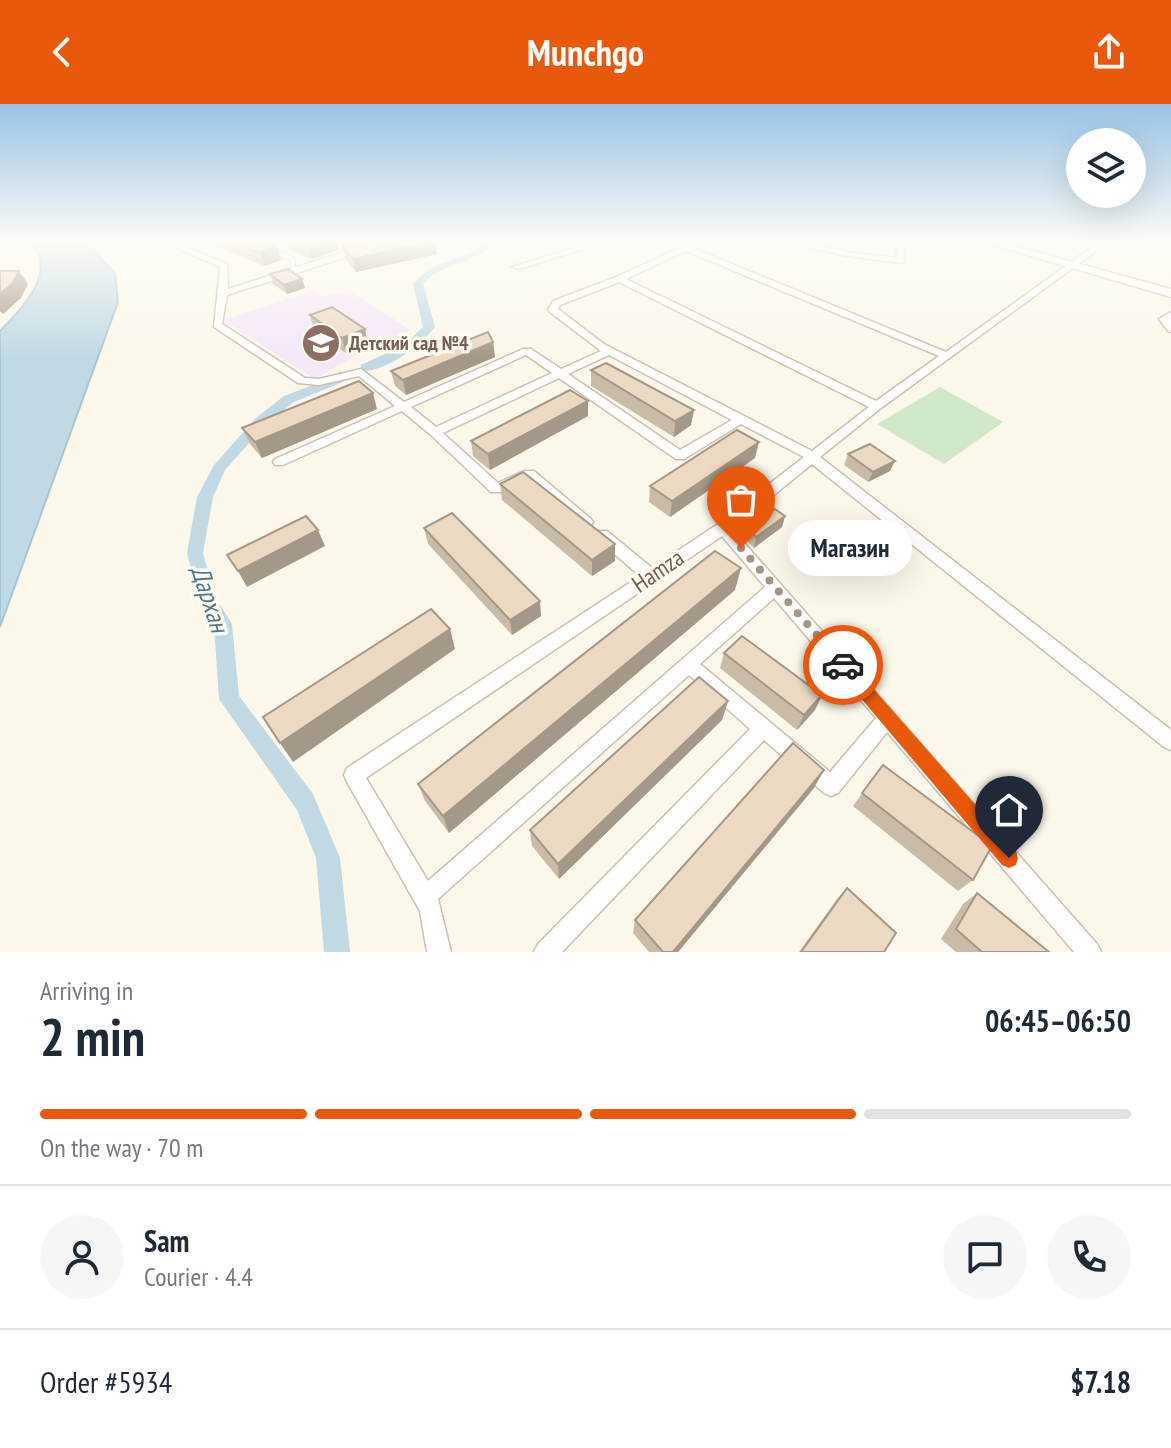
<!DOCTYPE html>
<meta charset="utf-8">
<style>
body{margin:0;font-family:"PT Sans Narrow",sans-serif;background:#f6f6f7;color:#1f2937;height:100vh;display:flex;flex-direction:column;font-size:30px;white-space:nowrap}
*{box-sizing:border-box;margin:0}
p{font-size:26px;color:#747a83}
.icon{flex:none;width:44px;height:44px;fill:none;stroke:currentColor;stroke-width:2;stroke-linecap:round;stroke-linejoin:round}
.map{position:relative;height:848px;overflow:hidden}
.details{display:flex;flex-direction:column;background:#fff;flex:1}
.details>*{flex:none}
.buttons{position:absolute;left:1066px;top:24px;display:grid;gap:16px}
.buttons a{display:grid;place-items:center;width:80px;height:80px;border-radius:50%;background:#fff;box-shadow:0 8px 32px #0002;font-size:40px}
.pin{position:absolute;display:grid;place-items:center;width:68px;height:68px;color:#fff;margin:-82px -34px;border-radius:50% 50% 50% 0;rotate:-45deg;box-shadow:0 0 8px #0007}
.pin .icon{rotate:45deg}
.courier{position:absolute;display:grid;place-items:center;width:80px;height:80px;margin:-40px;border:6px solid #ea580c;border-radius:50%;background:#fff;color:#222;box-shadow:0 2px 10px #0007}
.bubble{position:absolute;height:56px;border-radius:28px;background:#fff;box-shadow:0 8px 32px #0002;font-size:26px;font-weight:800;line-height:56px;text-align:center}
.summary em{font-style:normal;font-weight:800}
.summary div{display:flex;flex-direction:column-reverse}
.summary{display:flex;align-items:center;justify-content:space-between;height:136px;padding:0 40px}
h1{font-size:52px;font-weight:800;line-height:60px}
.bar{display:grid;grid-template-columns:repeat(4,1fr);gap:12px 8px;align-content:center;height:96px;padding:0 40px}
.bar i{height:10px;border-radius:6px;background:#e0e1e3}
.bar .active{background:#ea580c}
.bar p{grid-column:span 4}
.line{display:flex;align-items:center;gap:20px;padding:0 40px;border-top:2px solid #e0e1e3}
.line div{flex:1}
.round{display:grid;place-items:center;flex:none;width:84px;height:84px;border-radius:42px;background:#f6f6f7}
header{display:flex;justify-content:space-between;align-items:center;height:104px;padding:0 40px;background:#ea580c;color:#fff;font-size:36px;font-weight:800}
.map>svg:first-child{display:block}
.education{fill:#f4e7f7}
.green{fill:#d1e7c9}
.water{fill:#c0d9e3;stroke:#a7c6d3;stroke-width:2}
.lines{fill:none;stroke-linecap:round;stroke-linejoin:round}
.canal{fill:#c0d9e3;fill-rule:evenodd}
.lane-casing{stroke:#ccc0b1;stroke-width:6}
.street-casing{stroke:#ccc0b1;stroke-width:3}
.secondary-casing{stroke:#cec1af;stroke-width:3}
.lane{stroke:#fff;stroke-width:4}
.street{fill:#fff;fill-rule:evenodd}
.secondary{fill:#fff;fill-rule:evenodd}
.wall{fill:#cabba7}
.shaded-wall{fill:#a49888}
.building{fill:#ebd9c2;stroke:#a49888;stroke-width:2}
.route{fill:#ea580c}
.done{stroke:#a39686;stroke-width:8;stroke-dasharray:0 14.4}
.labels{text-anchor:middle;stroke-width:7;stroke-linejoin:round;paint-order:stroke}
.far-education-label{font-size:20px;font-weight:bold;fill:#785e54;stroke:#fdfaf0;text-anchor:start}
.street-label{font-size:24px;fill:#736150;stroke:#fdfaf0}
.water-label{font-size:26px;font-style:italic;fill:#4f788a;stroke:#fdfaf0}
</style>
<header><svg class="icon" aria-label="back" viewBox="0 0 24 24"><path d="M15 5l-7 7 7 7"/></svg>Munchgo<svg class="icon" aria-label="share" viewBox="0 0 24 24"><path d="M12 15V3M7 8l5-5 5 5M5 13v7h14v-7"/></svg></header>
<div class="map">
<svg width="1171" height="848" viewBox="0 0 1171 848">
<rect width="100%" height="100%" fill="#fbf7ea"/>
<!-- education -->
<polygon class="education" points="313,187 321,192 351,188 411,226 354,252 315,275 223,216"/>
<!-- green -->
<polygon class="green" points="940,283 1003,318 944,360 877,320"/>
<!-- water -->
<path class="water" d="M27 136H84L115 169 118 198 0 523V227C22 205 62 164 27 136Z"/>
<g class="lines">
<!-- canal -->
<g class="canal">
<path d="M490 136H499C478 160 444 156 423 180L435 223C420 242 386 268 361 267V261L404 241 423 223 413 180C436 152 466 159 490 136Z"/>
<polygon points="339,271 345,275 343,278 294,298 266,320 225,366 213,393 203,449 216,494 232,520 239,592 313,690 340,754 350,848 324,848 316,754 297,706 219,595 214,521 199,496 187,449 197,393 214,361 256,314 284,292"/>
</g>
<!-- lane casing -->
<g class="lane-casing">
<polyline id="lane" points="273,147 293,155 293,163"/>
</g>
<!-- street casing -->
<g class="street-casing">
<g id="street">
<path d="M159 136H169L227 160 228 185 337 150 345 146 349 136H357L351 149 343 154 227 191 222 220 305 274 319 275 361 265 404 298 523 245H531L561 265 601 247 550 208 548 206 553 197 616 173 698 136H708L693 144 946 248 1102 136H1111L881 304 820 353 1171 626V646L1164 643 812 360 732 425 1097 840 1101 848H1074L887 628 838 689 831 692 824 689 764 636 562 848H534L538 840 750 625 689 571 438 795 451 848H427L420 807 347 678 344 671 347 664 640 472 597 435 595 431 597 427H607L652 464 718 420 804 353 741 320 684 355H676L559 274 443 329 498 379 524 367H534L591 415 593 418 591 421H581L528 376 501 388H491L431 331 402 307 283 361H275L273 358 275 355 395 302 359 272 319 281 298 279 214 223 220 163ZM686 147 939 252 876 297 626 175ZM619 178 869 303 812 347 604 240 558 205 560 201ZM526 251 552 269 436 323 411 303ZM609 251 732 316 680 346 568 270ZM722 432 765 483 428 777 366 674ZM774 494 876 614 830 668 700 560Z"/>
<polygon points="600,136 611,136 519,165 512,163"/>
<polygon points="776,136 790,136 848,148 897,154 896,136 904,136 905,157 901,159 848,152"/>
<polygon points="1171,208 1171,228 1168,227 1159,215"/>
</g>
</g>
<!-- secondary casing -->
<g class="secondary-casing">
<polygon id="secondary" points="976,136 993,136 1171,185 1171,193"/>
</g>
<!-- lane -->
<use href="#lane" class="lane"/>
<!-- street -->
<use href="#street" class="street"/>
<!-- secondary -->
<use href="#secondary" class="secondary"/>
</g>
<!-- wall -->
<g class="wall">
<polygon points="211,136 259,136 281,156 265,162 213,141"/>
<polygon points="287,136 335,136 338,146 312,155 290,146"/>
<polygon points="356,141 437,150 356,168 346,155 343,143"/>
<polygon points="270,170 302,175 305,184 287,190 273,180"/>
<polygon points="310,211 368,240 346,249 314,226"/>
<polygon points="493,238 495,253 406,291 395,282 391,267"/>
<polygon points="591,266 691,321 674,333 591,282"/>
<polygon points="377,305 262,354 250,340 242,324"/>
<polygon points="588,312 490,366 473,352 471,337"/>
<polygon points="848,350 890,367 868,378 844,361"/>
<polygon points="755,354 670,413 649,398 650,382"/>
<polygon points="500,380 615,440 615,457 592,472 502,396"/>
<polygon points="785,412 782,423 754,444 744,434 747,424"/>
<polygon points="424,424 541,512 512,531 428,440"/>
<polygon points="735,486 449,729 425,697 418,680"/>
<polygon points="724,549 822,591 815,606 797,626 720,564"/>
<polygon points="728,597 722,616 559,775 532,742 530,726"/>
<polygon points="883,661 973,776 958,787 853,702"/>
<polygon points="814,684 678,848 649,848 633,829 635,816"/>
<polygon points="847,784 884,848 799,848 837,795"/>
<polygon points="977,789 1049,848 956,848 941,835 963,800"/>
</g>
<!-- shaded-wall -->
<g class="shaded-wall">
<polygon points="327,136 335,136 338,146 312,155 308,142"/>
<polygon points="435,137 437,150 356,168 353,155"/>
<polygon points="277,142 281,156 265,162 260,149"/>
<polygon points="19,167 28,180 21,194 3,210 0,207 0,190"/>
<polygon points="302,175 305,184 287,190 284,181"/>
<polygon points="365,225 368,240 346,249 342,234"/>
<polygon points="493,238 495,253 406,291 403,276"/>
<polygon points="373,289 377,305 262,354 255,338"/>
<polygon points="588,297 588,312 490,366 488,350"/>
<polygon points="694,306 691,321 674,333 675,317"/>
<polygon points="759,338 755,354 670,413 672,397"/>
<polygon points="895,357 890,367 868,378 873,368"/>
<polygon points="785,412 782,423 754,444 756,433"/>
<polygon points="318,426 325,442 247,483 238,467"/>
<polygon points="615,440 615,457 592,472 592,456"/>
<polygon points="741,464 735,486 449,729 443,712"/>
<polygon points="540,497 541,512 512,531 510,516"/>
<polygon points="450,525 455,545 293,658 280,639"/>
<polygon points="822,591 815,606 797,626 804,611"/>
<polygon points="728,597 722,616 559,775 558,760"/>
<polygon points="824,666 814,684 678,848 673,848"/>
</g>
<!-- building -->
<g class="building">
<polygon points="227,136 259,136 277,142 260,149"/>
<polygon points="293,136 327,136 308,142"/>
<polygon points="375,136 433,136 435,137 353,155 343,143 349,139 356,141 375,137"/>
<polygon points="288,165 302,175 284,181 270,170"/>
<polygon points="0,167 19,167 12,180 0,190"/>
<polygon points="332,203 365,225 342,234 310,211"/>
<polygon points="488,228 493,238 403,276 391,267"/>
<polygon points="606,259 694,306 675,317 591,266"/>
<polygon points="359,277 373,289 255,338 242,324"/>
<polygon points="570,286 588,297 488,350 471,337"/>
<polygon points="737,326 759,338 672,397 650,382"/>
<polygon points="870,340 895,357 873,368 848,350"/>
<polygon points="523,368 615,440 592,456 500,380"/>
<polygon points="775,405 785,412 756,433 747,424"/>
<polygon points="452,409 540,497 510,516 424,424"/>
<polygon points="306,412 318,426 238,467 227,451"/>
<polygon points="715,447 741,464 443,712 418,680"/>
<polygon points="431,505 450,525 280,639 263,613"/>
<polygon points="742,532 822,591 804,611 724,549"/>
<polygon points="699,573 728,597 558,760 530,726"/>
<polygon points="793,639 824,666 673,848 663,848 635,816"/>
<polygon points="883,661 992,742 973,776 862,689"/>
<polygon points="847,784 896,829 884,848 801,848"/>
<polygon points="977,789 1049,848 982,848 956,825"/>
</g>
<!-- sky -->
<linearGradient id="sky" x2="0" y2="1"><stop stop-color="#98c3e6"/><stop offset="0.54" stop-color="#fdfbf6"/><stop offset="1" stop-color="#fdfbf6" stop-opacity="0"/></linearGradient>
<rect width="1171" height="254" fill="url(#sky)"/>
<!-- route -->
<polygon class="route" points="843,554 848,556 1016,747 1018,754 1016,761 1009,764 1002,761 837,566 837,556"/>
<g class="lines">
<!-- done -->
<polyline class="done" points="741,444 843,561"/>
</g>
<!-- icons -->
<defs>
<g id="school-disc" transform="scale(2)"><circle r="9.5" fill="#8d6e63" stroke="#fdfaf0"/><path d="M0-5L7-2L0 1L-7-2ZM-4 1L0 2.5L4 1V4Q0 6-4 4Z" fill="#fff"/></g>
</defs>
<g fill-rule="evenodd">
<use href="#school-disc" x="321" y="239"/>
</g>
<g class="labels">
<!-- far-education labels -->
<g class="far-education-label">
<text x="349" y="246">Детский сад №4</text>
</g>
<!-- street labels -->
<g class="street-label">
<text transform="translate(658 467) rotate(-34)" y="8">Hamza</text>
</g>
<!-- water labels -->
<g class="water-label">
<text transform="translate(210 495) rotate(72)" y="9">Дархан</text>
</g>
</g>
</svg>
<div class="buttons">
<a><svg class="icon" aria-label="layers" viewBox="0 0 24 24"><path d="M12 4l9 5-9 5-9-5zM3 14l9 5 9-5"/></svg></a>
</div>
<div class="pin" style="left:741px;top:444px;background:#ea580c"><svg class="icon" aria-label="bag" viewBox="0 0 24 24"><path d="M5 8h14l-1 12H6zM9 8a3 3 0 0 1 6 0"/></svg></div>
<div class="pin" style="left:1009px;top:754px;background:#1f2937"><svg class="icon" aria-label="home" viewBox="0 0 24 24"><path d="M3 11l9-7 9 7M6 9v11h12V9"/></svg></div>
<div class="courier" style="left:843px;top:561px"><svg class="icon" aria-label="car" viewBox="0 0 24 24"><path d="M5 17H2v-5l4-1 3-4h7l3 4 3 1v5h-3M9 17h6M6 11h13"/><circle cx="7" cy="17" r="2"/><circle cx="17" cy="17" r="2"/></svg></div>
<div class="bubble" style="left:788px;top:416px;width:124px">Магазин</div>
</div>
<section class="details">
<div class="summary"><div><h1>2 min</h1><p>Arriving in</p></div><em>06:45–06:50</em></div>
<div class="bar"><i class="active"></i><i class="active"></i><i class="active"></i><i></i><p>On the way · 70 m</p></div>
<div class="line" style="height:144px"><a class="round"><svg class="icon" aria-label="person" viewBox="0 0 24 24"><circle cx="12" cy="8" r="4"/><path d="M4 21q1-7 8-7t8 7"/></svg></a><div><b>Sam</b><p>Courier · 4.4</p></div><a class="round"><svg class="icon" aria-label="chat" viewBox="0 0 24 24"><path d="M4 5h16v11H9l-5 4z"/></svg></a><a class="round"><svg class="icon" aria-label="phone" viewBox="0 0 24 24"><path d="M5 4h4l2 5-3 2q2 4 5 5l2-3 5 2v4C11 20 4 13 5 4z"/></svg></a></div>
<div class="line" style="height:104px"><div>Order #5934</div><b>$7.18</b></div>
</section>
